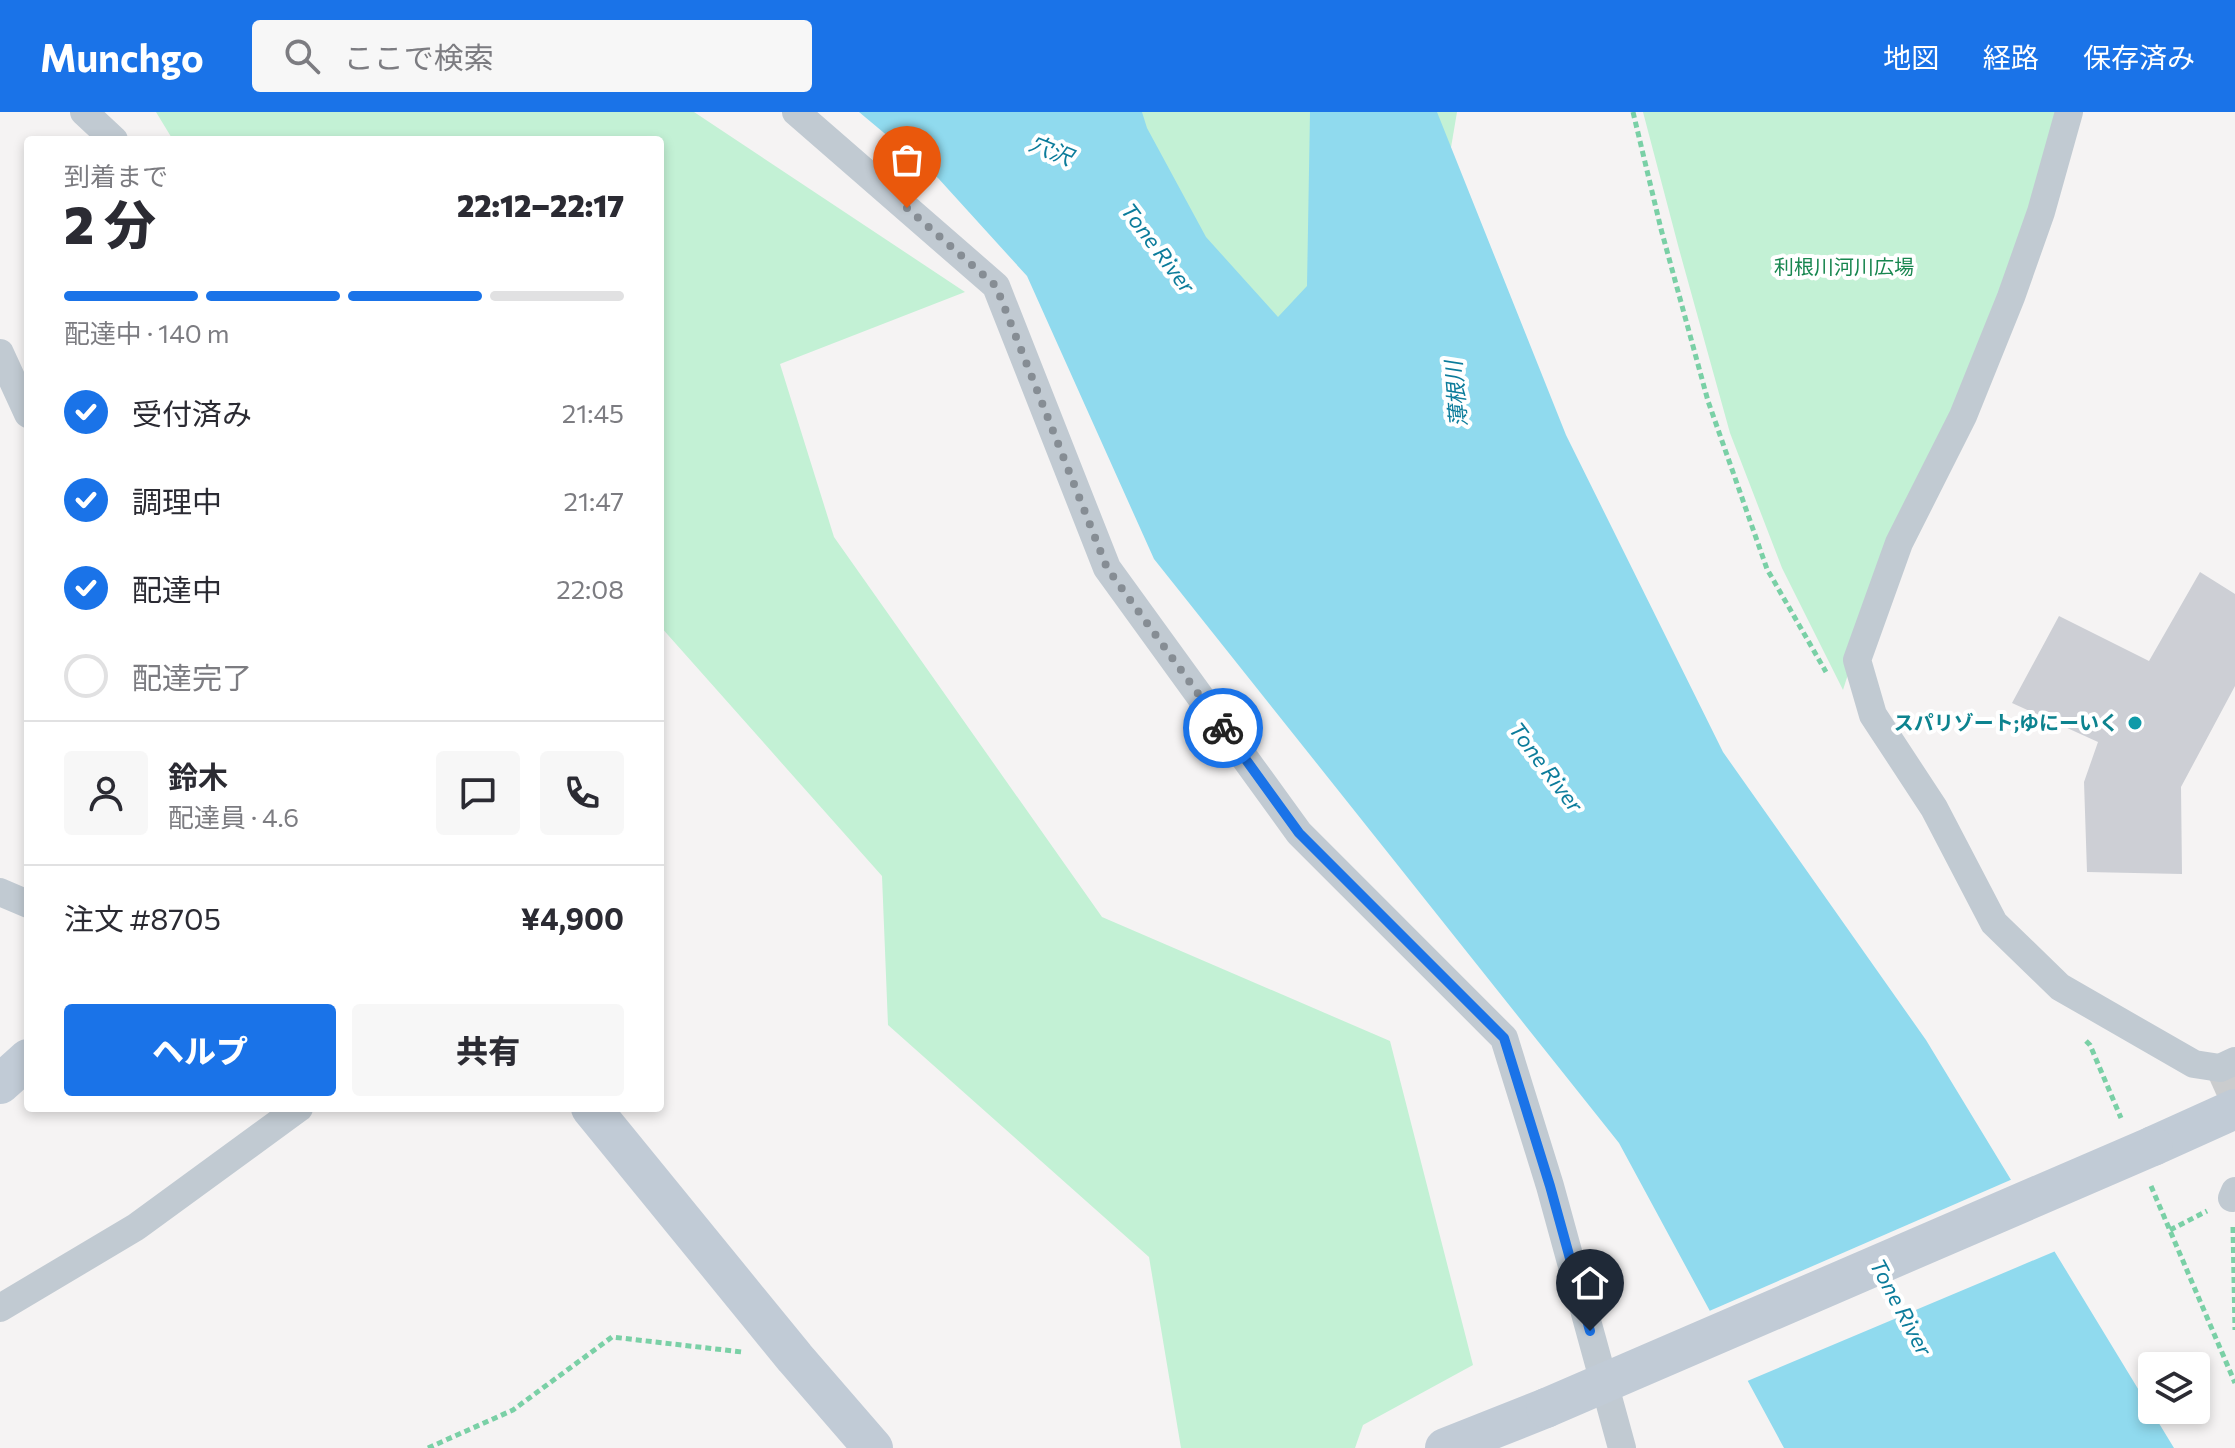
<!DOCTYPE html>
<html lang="ja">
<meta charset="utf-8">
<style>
body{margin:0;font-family:Commissioner,"Noto Sans JP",sans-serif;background:#f7f7f7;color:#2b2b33;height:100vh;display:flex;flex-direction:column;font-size:30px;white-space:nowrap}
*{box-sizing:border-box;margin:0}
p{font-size:26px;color:#7c7c81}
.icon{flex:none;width:44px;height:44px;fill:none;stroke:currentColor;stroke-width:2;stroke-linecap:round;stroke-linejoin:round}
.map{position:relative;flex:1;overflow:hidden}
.drawer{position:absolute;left:24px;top:24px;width:640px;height:976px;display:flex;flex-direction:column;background:#fff;border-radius:8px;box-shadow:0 4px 12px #0003}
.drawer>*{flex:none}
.fabs{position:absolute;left:2138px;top:1240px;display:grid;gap:16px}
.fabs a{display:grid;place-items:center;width:72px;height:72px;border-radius:8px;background:#fff;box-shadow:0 4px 12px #0003;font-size:40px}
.pin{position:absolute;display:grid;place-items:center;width:68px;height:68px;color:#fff;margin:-82px -34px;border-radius:50% 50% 50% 0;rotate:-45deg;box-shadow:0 0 8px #0007}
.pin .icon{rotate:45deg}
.courier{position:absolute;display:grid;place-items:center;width:80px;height:80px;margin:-40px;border:6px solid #1a73e8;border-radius:50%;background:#fff;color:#222;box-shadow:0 2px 10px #0007}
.head em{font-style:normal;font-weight:800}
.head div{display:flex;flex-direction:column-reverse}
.head{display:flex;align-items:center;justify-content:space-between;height:136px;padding:0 40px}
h1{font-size:52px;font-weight:800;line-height:60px}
.bar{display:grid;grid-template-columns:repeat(4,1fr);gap:12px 8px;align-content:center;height:96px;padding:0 40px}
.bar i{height:10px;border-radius:6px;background:#e1e1e2}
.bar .on{background:#1a73e8}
.bar p{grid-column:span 4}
.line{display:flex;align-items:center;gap:20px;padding:0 40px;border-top:2px solid #e1e1e2}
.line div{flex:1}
.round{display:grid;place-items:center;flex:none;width:84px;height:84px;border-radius:8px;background:#f7f7f7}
ol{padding:0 40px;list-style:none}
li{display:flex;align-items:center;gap:24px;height:88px}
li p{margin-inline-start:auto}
li .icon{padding:8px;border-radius:50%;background:#1a73e8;color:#fff;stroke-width:4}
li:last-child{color:#7c7c81}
li i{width:44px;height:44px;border:4px solid #e1e1e2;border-radius:50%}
.action{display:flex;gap:16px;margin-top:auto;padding:16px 40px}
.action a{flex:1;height:92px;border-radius:8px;background:#1a73e8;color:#fff;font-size:32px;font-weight:800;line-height:92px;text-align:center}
.action a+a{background:#f7f7f7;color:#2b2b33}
header{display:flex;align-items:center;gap:48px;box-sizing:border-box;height:112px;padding:0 40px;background:#1a73e8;color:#fff}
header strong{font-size:38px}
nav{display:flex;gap:44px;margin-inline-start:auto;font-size:28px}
.search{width:560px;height:72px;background:#f7f7f7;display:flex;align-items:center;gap:20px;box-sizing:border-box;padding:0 28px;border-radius:8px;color:#7c7c81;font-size:30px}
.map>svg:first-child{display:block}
.green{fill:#c3f1d5}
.water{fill:#90daee}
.pier{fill:#f5f3f3}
.building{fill:#cdcfd5}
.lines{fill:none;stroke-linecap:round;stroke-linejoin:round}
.street-tunnel{stroke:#caccce;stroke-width:28;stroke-dasharray:28 14;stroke-linecap:butt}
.path{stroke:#7ad0a6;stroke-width:5;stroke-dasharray:6 4;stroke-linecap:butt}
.street{stroke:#c1cad2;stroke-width:28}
.secondary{stroke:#c1cbd6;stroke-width:40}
.secondary-bridge{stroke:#c1cbd6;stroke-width:40}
.done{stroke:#868d94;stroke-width:8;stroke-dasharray:0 14.4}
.route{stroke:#1a73e8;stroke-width:10}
.culture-dot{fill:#0f9aa8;stroke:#fff;stroke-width:3}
.labels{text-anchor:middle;stroke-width:8;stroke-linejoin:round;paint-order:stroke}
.park-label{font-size:20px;fill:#17864f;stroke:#fff}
.culture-label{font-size:20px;font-weight:bold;fill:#0d838f;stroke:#fff;text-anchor:end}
.water-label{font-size:22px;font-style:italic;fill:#0c7c9b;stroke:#fff}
</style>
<header>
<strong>Munchgo</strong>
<div class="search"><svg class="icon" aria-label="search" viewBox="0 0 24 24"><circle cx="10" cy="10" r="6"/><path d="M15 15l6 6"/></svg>ここで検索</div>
<nav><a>地図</a><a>経路</a><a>保存済み</a></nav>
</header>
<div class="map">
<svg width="2235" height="1336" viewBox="0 0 2235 1336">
<rect width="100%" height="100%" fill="#f5f3f3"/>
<!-- green -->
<g class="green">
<polygon points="156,0 694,0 965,180 780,252 834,425 1102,805 1390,929 1473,1253 1363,1313 1355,1336 1181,1336 1149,1145 888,913 882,764 660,514 660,28 173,28"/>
<polygon points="1003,0 1457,0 1360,574"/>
<polygon points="1643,0 2065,0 1967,273 1892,424 1843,578 1782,456 1730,321 1679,137"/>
</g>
<!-- water -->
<polygon class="water" points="859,0 1142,0 1147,16 1206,125 1278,205 1307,174 1310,0 1437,0 1566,323 1723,640 1926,928 2174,1336 1784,1336 1619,1031 1154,447 1027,164 938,66"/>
<!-- pier -->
<polygon class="pier" points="2015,1066 2058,1138 1745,1270 1707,1200"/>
<!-- building -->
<polygon class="building" points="2200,460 2235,482 2235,574 2181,675 2182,762 2087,760 2084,670 2098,630 2012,591 2059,504 2149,549"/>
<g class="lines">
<!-- street-tunnel -->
<polyline class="street-tunnel" points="2221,959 2235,990"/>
<!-- path -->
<g class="path">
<polyline points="1633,0 1661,117 1708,289 1767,457 1826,560"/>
<polyline points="2086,929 2090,933 2121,1006"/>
<polyline points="2151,1074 2235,1271"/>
<polyline points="2233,1115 2235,1218"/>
<polyline points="2170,1118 2207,1099"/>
<polyline points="428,1336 513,1298 612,1225 742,1240"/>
</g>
<!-- street -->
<g class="street">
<polyline points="84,0 114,28"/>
<polyline points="796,0 996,174 1107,456 1299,721 1504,926 1550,1074 1622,1336"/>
<polyline points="2069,0 2041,100 2011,185 1963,304 1899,431 1857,548 1873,603 1934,696 1994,811 2060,875 2194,952 2220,956 2235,949"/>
<polyline points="0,241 28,302"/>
<polyline points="0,780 28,792"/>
<polyline points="2232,1086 2235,1079"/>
<polyline points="0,1196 136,1115 299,996"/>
</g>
<!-- secondary -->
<g class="secondary">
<polyline points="0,972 28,947"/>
<polyline points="591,996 795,1246 873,1336"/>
<polyline points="2153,1034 2235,997"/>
<polyline points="1445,1336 1546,1296"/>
</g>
<!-- secondary-bridge -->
<polyline class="secondary-bridge" points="1546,1296 2153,1034"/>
</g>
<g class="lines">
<!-- done -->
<polyline class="done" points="907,96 996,174 1107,456 1223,616"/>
<!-- route -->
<polyline class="route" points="1223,616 1299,721 1504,926 1550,1074 1590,1219"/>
</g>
<!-- markers -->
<circle class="culture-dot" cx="2135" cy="611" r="8"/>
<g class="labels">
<!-- park labels -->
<g class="park-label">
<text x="1844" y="162">利根川河川広場</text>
</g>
<!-- culture labels -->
<g class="culture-label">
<text x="2119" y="618">スパリゾート;ゆにーいく</text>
</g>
<!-- water labels -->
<g class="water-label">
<text transform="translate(1051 38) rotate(22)" y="8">穴沢</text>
<text transform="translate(1158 136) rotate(53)" y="8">Tone River</text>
<text transform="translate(1456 282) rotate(-95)" y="8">薄根川</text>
<text transform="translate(1546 655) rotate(53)" y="8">Tone River</text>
<text transform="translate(1901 1195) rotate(62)" y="8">Tone River</text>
</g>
</g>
</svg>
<div class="fabs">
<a><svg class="icon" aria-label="layers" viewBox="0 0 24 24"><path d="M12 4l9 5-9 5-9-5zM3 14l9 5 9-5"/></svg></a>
</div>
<div class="pin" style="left:907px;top:96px;background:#ea580c"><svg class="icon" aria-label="bag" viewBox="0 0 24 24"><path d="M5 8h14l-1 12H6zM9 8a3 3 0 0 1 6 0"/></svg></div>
<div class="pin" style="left:1590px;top:1219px;background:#1f2937"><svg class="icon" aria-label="home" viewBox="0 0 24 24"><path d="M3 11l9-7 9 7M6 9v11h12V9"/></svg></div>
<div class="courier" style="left:1223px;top:616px"><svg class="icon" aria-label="bike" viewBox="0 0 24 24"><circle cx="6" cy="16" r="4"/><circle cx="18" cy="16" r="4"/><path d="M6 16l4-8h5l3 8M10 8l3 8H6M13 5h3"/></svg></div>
<section class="drawer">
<div class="head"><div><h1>2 分</h1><p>到着まで</p></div><em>22:12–22:17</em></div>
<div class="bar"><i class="on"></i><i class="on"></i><i class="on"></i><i></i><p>配達中 · 140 m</p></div>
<ol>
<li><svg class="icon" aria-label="check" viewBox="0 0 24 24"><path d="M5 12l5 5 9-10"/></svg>受付済み<p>21:45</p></li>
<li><svg class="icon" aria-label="check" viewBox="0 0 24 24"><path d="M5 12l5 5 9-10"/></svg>調理中<p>21:47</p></li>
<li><svg class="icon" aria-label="check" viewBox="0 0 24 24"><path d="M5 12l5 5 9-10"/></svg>配達中<p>22:08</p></li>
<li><i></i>配達完了</li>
</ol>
<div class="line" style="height:144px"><a class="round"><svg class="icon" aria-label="person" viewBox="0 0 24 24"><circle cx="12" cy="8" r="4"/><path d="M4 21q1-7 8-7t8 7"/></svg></a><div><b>鈴木</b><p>配達員 · 4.6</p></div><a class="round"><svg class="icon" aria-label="chat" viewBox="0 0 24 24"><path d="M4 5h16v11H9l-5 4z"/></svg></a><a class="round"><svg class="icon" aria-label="phone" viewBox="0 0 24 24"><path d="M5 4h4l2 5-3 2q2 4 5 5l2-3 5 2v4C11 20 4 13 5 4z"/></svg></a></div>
<div class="line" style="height:104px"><div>注文 #8705</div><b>¥4,900</b></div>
<div class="action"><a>ヘルプ</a><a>共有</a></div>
</section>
</div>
